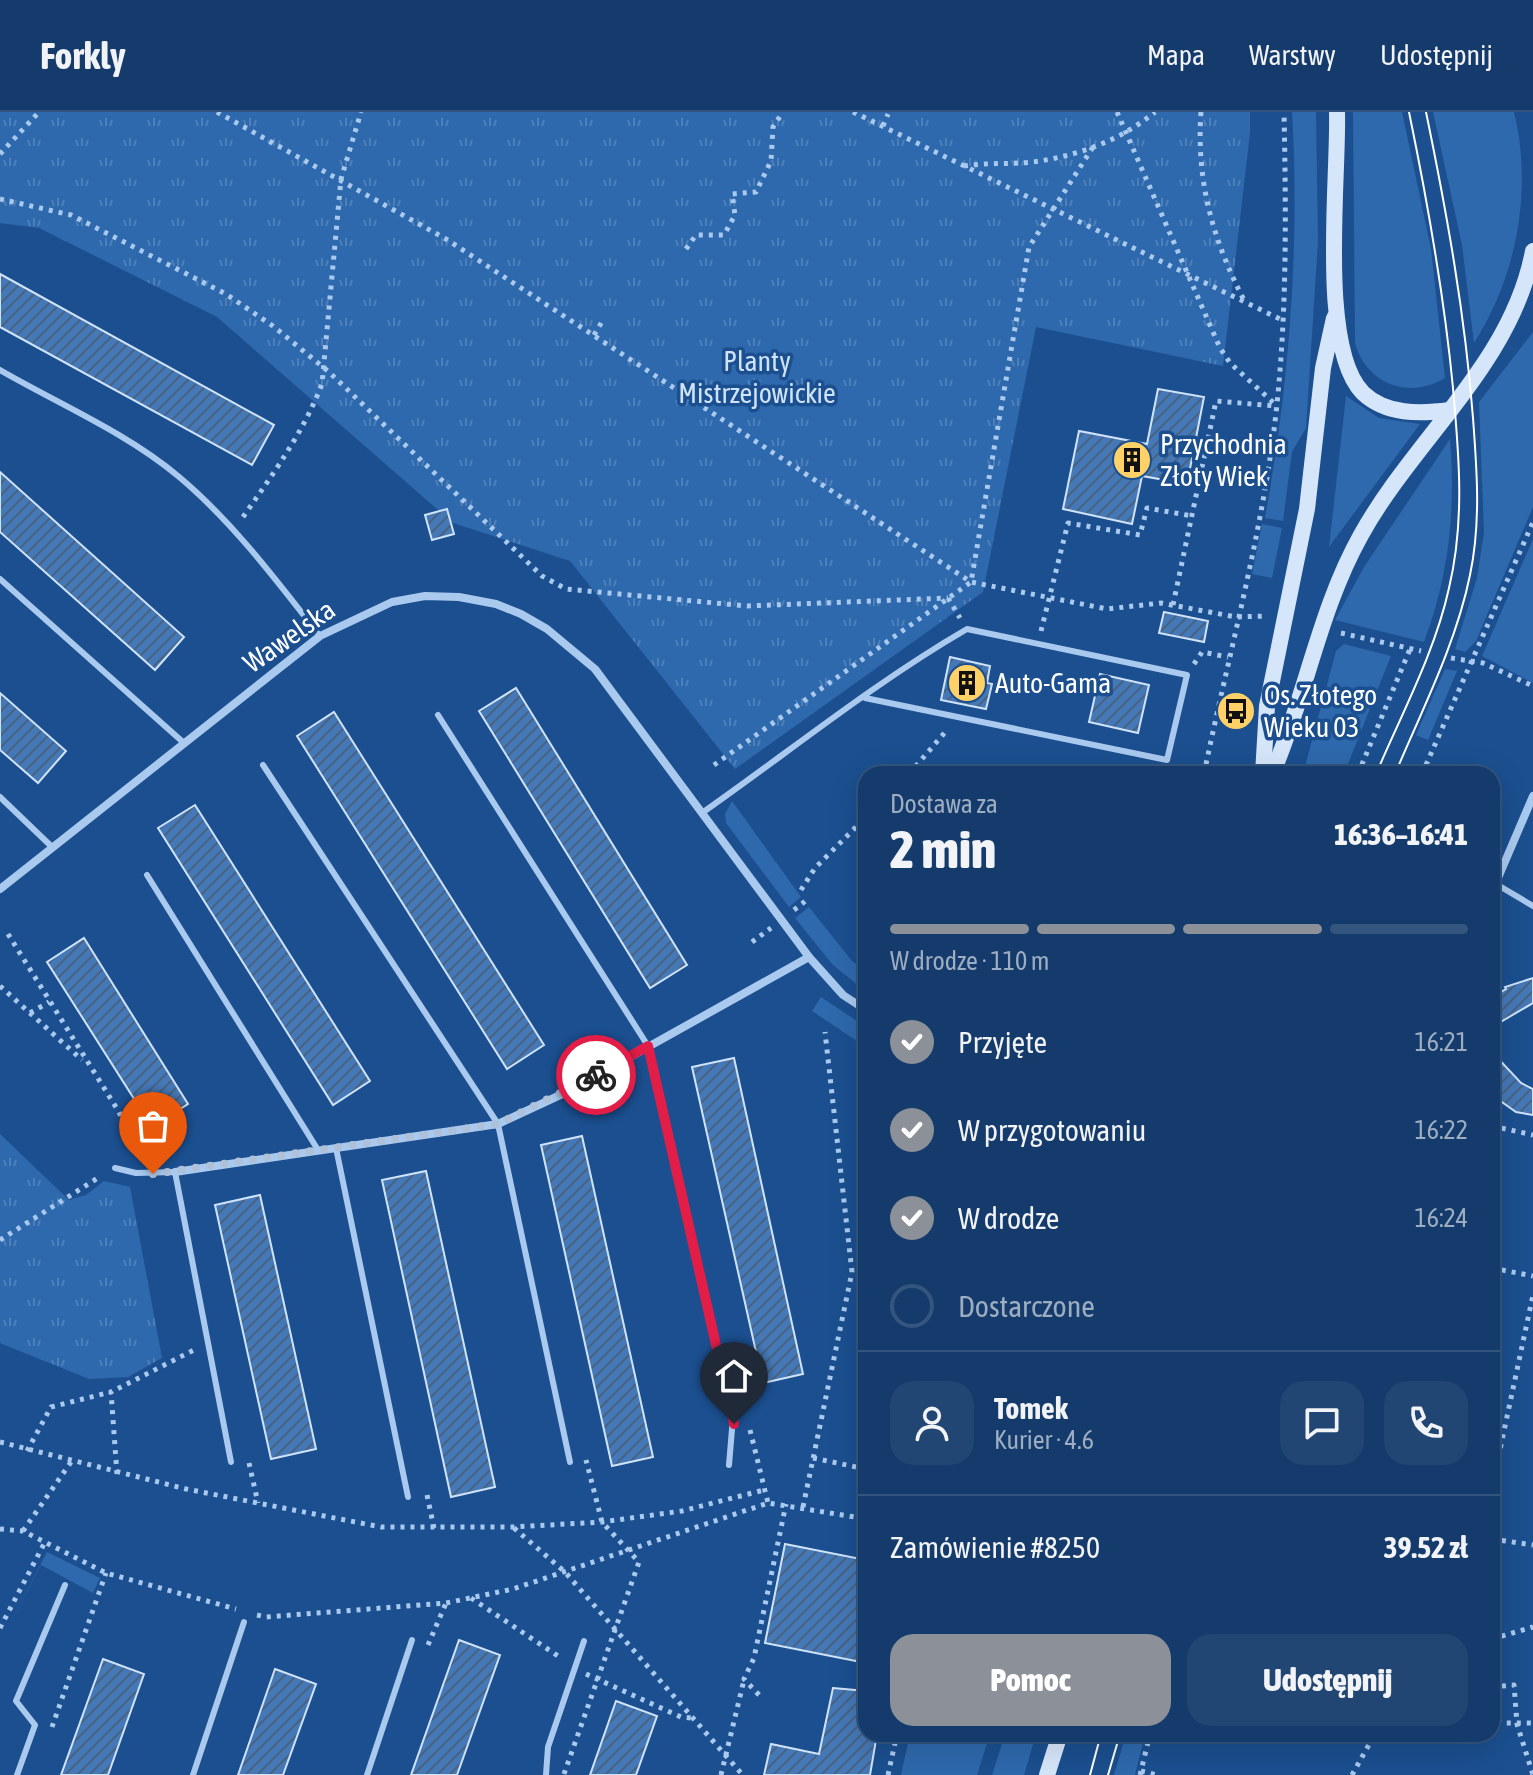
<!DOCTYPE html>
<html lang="pl">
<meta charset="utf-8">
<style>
body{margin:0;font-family:"Asap Condensed",sans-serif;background:#214673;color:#f1f3f6;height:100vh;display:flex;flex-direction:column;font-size:30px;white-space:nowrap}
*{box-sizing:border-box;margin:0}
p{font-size:26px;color:#9dadc1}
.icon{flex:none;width:44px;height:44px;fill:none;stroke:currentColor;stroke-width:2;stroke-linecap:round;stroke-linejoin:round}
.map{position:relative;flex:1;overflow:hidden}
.sheet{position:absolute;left:858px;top:654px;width:642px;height:976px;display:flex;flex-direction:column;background:#143b6b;border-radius:24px;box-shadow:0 8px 32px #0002,0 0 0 2px #33557e}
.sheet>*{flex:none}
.pin{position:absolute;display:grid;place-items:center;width:68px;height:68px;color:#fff;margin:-82px -34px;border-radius:50% 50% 50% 0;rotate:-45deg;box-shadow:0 0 8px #0007}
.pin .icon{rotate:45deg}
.courier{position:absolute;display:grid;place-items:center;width:80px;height:80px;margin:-40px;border:6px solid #e11d48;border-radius:50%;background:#fff;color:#222;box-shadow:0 2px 10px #0007}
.summary em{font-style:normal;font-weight:800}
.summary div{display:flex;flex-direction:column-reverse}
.summary{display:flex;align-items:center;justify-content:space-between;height:136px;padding:0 32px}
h1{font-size:52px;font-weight:800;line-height:60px}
.bar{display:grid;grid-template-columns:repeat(4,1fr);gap:12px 8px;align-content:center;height:96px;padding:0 32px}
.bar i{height:10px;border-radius:6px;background:#33557e}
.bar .active{background:#8c9099}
.bar p{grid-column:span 4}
.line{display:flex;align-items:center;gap:20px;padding:0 32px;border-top:2px solid #33557e}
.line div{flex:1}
.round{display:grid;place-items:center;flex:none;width:84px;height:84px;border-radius:24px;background:#214673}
ol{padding:0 32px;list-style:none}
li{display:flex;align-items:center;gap:24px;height:88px}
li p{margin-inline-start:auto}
li .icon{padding:8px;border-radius:50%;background:#8c9099;color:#fff;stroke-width:4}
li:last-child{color:#9dadc1}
li i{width:44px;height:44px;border:4px solid #33557e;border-radius:50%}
.primary-button{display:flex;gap:16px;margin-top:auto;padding:16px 32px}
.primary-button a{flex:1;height:92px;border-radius:24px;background:#8c9099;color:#fff;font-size:32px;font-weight:800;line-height:92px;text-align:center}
.primary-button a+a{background:#214673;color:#f1f3f6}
header{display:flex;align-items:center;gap:48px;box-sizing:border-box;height:112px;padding:0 40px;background:#143b6b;border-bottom:2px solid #33557e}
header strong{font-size:38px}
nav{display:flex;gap:44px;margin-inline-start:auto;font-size:28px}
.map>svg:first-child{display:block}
.grass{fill:#2e69ad}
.park{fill:url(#park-tufts)}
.building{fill:url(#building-hatch);stroke:#cfe3fa;stroke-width:2}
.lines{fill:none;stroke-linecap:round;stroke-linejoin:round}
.path{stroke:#a9c9ee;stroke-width:5;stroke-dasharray:4 6;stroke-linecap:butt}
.lane{stroke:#a9c9ee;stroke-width:6}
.street{stroke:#a9c9ee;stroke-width:8}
.secondary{stroke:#d6e6fa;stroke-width:16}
.tram{stroke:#fff;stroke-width:2}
.done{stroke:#afc1d8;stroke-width:8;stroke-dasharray:0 14.4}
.route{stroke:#e11d48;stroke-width:10}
.labels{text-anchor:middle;stroke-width:7;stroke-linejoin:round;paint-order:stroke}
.park-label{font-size:28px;fill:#cfe3fa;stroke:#1b4f8f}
.poi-label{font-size:28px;fill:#fff;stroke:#1b4f8f;text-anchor:start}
.street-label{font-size:28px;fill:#fff;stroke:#1b4f8f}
</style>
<header>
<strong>Forkly</strong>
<nav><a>Mapa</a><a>Warstwy</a><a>Udostępnij</a></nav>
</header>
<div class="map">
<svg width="1533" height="1663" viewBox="0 0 1533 1663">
<defs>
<pattern id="park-tufts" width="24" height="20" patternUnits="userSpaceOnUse" patternTransform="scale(2)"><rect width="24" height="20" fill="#2e69ad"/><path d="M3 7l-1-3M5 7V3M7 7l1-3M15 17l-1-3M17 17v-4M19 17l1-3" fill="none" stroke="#4d80b9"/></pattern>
<pattern id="building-hatch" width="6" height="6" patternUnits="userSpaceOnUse" patternTransform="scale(2)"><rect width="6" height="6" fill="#4478b7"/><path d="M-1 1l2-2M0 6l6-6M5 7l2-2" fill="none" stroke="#486282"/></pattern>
</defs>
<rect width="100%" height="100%" fill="#1b4f8f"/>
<!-- grass -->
<g class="grass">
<path d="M1292 0H1316L1318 129 1306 316 1292 340 1283 409 1265 406C1289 273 1300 135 1292 0Z"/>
<path d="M1353 0H1402L1431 137 1445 266C1409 288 1366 272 1355 231Z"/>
<path d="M1433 0H1514C1533 77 1517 164 1474 231L1462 133Z"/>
<polygon points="1533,220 1533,395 1476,529 1465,540 1455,537 1477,466 1484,420 1479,290"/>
<polygon points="1346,284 1379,306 1420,312 1329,435"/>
<path d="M1450 327C1456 398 1449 463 1424 530L1335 508 1364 455Z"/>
<polygon points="1262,412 1282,416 1272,466 1252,462"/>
<polygon points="1533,427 1533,571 1482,544"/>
<polygon points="1344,532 1391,544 1344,662 1303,662 1336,539"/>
<polygon points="1445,557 1457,559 1428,628 1416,623"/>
<polygon points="732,689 801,785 789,795 726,711 725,702"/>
<polygon points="809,795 852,849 866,859 866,880 832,852 795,806"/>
<polygon points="821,885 866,915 866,935 812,899"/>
<polygon points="47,1440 100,1466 93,1481 41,1453 0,1532"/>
<polygon points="910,1622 990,1622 977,1663 901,1663"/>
<polygon points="1005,1622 1036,1622 1024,1663 992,1663"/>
<polygon points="1126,1622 1145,1622 1135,1663 1114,1663"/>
</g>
<!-- park -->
<g class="park">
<polygon points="0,0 1250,0 1250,21 1223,254 1036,215 983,480 735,657 570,449 453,411 217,205 39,116 0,111"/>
<polygon points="0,1022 69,1088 86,1083 104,1069 130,1075 162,1246 128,1265 89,1267 0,1231"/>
</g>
<!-- building -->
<g class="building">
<polygon points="0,162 274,313 252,353 0,215"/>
<polygon points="1158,277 1204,285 1187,372 1142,364 1132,412 1063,397 1079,319 1147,332"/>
<polygon points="0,360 184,525 155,558 0,420"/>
<polygon points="447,397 454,422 432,428 425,403"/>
<polygon points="1164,500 1208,509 1204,530 1159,521"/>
<polygon points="950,545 990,554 987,571 992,572 986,597 941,588"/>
<polygon points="1100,562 1149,573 1138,621 1089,610"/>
<polygon points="516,576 687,853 650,876 479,599"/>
<polygon points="0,581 66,639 38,671 0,638"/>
<polygon points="334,600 544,933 507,957 297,624"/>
<polygon points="195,693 370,969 333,993 158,716"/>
<polygon points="84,826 188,992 152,1015 47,850"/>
<polygon points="1533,866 1533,891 1492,915 1492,885 1506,877 1505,875"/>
<polygon points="1492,940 1521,971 1533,977 1533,1003 1516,1000 1492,983"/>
<polygon points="734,946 803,1262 763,1271 692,955"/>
<polygon points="582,1024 653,1345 612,1354 541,1033"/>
<polygon points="426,1059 495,1375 451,1385 382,1068"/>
<polygon points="260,1083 316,1337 271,1347 215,1093"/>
<polygon points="785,1432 866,1448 866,1551 765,1531"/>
<polygon points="459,1528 500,1543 457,1663 411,1663"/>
<polygon points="103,1547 144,1562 108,1663 61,1663"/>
<polygon points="275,1557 316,1572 283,1663 238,1663"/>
<polygon points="833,1576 866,1579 866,1622 877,1622 870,1663 764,1663 771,1632 819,1642"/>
<polygon points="616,1589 657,1604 636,1663 590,1663"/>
</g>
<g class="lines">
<!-- path -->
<g class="path">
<polyline points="217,0 446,127 971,470 1107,497 1161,491 1236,505 1266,504"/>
<polyline points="853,0 1284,209"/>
<polyline points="1117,0 1220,236 1230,251 1276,293"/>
<path d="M1201 0C1196 69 1213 129 1245 190"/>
<polyline points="883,14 888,2"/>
<polyline points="0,42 39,0"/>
<path d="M964 54C989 50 1016 53 1040 49 1083 42 1122 27 1155 0"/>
<polyline points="0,87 71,103 226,182 273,214 329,260 542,464 566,477 747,494 948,486"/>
<polyline points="686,137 696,123 724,123 735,103 732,82 756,80 771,49 773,15 783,0"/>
<polyline points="594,223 603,208"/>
<path d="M243 405C273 362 303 321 322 272L341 67 361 0"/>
<polyline points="948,486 960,506"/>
<polyline points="1173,493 1216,289 1276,294"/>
<polyline points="1041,519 1068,411 1140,423 1147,396 1192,404"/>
<polyline points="1341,521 1421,539"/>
<polyline points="1451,546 1483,551 1533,574"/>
<polyline points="1194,552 1202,540 1228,545"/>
<polyline points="714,653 971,470 1029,135 1093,35"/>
<polyline points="909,662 947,618"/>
<path d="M1204 662C1229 540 1264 416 1277 292 1287 194 1286 98 1284 0"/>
<polyline points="1358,662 1410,537"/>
<polyline points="1422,662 1533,410"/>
<polyline points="801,778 815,756 866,705"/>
<polyline points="794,798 808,787"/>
<polyline points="8,822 119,1000 138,1046"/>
<polyline points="752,830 771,816"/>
<polyline points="0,874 82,948"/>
<polyline points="30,901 49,890"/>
<polyline points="1492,1014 1533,1023"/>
<polyline points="0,1128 101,1064"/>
<polyline points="1492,1156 1533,1164"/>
<polyline points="750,1318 768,1391"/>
<polyline points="0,1330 186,1377 381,1415 513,1415 602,1410 682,1399 764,1378"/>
<polyline points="27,1339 51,1295 111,1280"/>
<polyline points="813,1346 866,1357"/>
<polyline points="249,1351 258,1391"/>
<polyline points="117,1362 111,1280 194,1238"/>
<polyline points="1492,1375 1533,1183"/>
<polyline points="427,1383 434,1416"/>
<polyline points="803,1395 852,1160 825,920"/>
<polyline points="861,1406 863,1428 861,1444"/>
<polyline points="514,1416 565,1460 741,1661"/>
<polyline points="0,1417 23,1419 106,1461 236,1497"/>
<polyline points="23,1419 71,1350"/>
<polyline points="1492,1427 1533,1433"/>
<polyline points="471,1486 561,1546"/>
<polyline points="257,1503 266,1505 446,1491 513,1477 768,1391 861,1406 866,1381"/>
<polyline points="0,1516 45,1430"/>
<polyline points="1492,1527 1533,1515"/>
<polyline points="428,1533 446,1491"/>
<polyline points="586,1562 681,1605 691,1606"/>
<polyline points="1492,1575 1514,1573 1517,1612 1533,1663"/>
<polyline points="1492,1580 1495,1607 1502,1611 1533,1611"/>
<polyline points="759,1583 744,1567 754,1546 786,1392"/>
<polyline points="52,1615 106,1461"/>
<polyline points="1141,1659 1157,1663"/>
<polyline points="564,1662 639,1450 602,1410 586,1348"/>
<polyline points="721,1663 744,1568"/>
<polyline points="888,1663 897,1622"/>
<polyline points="1140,1663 1150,1622"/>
<polyline points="1352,1663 1375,1622"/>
</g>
<!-- lane -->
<g class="lane">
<path d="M0 258C59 292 127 321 178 364 232 409 277 469 320 524"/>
<polyline points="0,467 184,631"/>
<polyline points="438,603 648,934 733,1305 729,1353"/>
<polyline points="263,653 498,1012 570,1350"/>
<polyline points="0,685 51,734"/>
<path d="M702 701C789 640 874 571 967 517L1187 563 1167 648 865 586"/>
<polyline points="147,763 318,1038"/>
<polyline points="1496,772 1533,794"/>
<polyline points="336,1036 408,1385"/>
<polyline points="115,1056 136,1061 175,1060 231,1350"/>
<polyline points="17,1663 35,1613 16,1589 65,1473"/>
<polyline points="193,1663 244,1510"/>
<polyline points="367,1663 412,1528"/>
<polyline points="546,1663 548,1635 584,1529"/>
</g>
<!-- street -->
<g class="street">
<polyline points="0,777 320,524 392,490 425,484 459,485 496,492 521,502 547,517 595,557 809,845 843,883 866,898"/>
<polyline points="1492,780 1533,684"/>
<polyline points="175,1060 498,1012 571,978 809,845"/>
</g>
<!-- secondary -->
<g class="secondary">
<path d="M1337 0C1339 66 1318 236 1363 281 1386 303 1420 302 1450 298"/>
<polyline points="1263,662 1267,594 1307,397 1323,256 1334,206"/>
<path d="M1272 662C1306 584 1319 498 1361 423 1414 327 1512 251 1533 139"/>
<polyline points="1047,1663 1060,1622"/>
</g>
<!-- tram -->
<g class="tram">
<path d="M1376 662C1402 601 1435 540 1449 476 1465 409 1459 343 1453 276 1444 182 1428 92 1409 0"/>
<path d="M1395 662C1422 598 1456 532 1470 463 1481 411 1477 359 1473 306 1465 202 1447 102 1426 0"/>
<polyline points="1090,1663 1101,1622"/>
<polyline points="1108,1663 1120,1622"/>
</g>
</g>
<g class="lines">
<!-- done -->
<polyline class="done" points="153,1062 498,1012 596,963"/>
<!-- route -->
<polyline class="route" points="596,963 648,934 734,1312"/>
</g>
<!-- icons -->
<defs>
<g id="building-disc" transform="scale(2)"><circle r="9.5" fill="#ffd166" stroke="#1b4f8f"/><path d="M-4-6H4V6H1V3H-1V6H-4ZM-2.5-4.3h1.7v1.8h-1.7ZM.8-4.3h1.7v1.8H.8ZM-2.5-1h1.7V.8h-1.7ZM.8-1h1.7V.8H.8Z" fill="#111"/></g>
<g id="bus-disc" transform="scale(2)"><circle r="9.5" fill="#ffd166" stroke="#1b4f8f"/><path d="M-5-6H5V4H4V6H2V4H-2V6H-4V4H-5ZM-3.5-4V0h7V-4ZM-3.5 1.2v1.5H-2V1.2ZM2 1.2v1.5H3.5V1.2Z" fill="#111"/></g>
</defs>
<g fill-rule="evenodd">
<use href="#building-disc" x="1132" y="348"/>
<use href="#building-disc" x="967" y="571"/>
<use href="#bus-disc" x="1236" y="599"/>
</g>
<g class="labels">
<!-- park labels -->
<g class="park-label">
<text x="757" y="259">Planty<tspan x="757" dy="32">Mistrzejowickie</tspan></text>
</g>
<!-- poi labels -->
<g class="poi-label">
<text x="1160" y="342">Przychodnia<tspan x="1160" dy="32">Złoty Wiek</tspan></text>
<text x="995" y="581">Auto-Gama</text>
<text x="1264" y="593">Os. Złotego<tspan x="1264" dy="32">Wieku 03</tspan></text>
</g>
<!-- street labels -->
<g class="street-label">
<text transform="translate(289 524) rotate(-35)" y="10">Wawelska</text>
</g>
</g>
</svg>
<div class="pin" style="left:153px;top:1062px;background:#ea580c"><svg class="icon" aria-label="bag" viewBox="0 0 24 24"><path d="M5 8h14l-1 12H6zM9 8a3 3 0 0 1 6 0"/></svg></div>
<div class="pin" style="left:734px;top:1312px;background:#1f2937"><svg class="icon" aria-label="home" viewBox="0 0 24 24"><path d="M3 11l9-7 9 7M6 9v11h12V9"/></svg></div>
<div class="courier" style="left:596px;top:963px"><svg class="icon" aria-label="bike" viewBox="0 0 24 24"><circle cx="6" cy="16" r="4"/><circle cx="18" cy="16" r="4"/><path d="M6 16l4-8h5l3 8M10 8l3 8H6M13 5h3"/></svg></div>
<section class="sheet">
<div class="summary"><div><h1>2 min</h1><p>Dostawa za</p></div><em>16:36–16:41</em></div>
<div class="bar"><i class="active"></i><i class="active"></i><i class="active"></i><i></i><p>W drodze · 110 m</p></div>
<ol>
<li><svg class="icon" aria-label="check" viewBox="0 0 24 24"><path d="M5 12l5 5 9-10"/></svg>Przyjęte<p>16:21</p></li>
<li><svg class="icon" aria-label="check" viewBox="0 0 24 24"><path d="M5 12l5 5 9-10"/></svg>W przygotowaniu<p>16:22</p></li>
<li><svg class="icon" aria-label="check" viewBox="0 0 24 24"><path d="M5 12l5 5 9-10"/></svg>W drodze<p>16:24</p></li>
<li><i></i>Dostarczone</li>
</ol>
<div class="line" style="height:144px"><a class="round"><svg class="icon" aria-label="person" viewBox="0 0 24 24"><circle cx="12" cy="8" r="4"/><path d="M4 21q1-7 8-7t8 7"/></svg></a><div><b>Tomek</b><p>Kurier · 4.6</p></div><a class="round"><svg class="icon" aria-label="chat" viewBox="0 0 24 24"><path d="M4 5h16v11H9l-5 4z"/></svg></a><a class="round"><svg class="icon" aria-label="phone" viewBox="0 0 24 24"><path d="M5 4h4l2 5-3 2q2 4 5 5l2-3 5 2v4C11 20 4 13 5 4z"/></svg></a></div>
<div class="line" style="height:104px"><div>Zamówienie #8250</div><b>39.52 zł</b></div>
<div class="primary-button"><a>Pomoc</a><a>Udostępnij</a></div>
</section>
</div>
